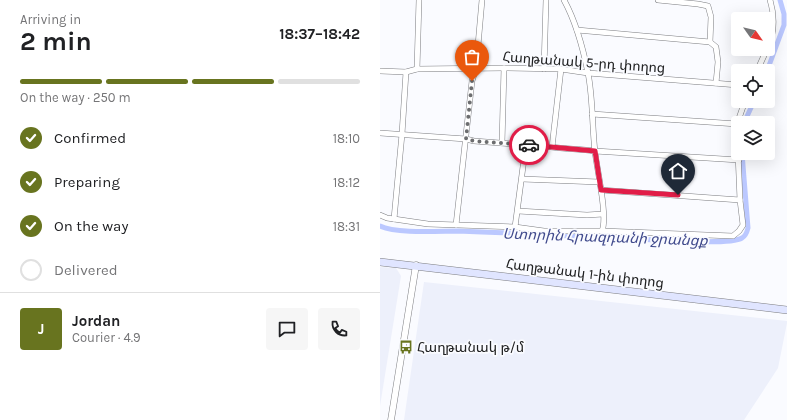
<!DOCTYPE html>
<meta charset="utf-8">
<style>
body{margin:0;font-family:Karla,"Noto Sans Armenian",sans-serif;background:#f6f6f6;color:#202124;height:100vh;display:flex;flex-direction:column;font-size:15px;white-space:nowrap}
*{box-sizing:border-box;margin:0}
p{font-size:13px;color:#757577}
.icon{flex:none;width:22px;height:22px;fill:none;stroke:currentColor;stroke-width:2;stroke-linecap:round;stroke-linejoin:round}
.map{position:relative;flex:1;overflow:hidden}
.side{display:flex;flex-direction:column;background:#fff;width:380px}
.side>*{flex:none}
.needle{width:26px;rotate:124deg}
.buttons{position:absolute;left:351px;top:12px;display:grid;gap:8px}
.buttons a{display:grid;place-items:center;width:44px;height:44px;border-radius:4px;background:#fff;box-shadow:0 4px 16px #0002;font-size:20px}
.pin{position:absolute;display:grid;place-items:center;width:34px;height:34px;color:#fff;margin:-41px -17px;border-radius:50% 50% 50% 0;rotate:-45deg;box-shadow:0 0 4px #0007}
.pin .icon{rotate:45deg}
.courier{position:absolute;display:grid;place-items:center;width:40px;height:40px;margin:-20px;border:3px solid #e11d48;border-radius:50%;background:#fff;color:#222;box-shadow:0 1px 5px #0007}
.head em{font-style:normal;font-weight:700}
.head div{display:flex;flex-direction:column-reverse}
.head{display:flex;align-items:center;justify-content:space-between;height:68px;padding:0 20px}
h1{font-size:26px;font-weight:700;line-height:30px}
.bar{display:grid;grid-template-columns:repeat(4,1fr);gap:6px 4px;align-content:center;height:48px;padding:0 20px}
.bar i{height:5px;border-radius:3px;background:#e0e0e0}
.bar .active{background:#68741f}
.bar p{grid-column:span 4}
.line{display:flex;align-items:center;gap:10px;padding:0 20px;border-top:1px solid #e0e0e0}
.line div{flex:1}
.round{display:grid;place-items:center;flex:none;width:42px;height:42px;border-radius:4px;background:#f6f6f6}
ol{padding:0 20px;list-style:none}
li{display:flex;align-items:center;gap:12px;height:44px}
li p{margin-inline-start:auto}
li .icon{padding:4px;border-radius:50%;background:#68741f;color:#fff;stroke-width:4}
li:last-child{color:#757577}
li i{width:22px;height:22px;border:2px solid #e0e0e0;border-radius:50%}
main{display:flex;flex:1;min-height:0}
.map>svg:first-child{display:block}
.built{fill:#edf0fb}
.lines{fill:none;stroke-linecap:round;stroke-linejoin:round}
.canal{stroke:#bbc8ff;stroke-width:5}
.minor-casing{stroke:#7c7d81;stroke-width:6}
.tertiary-casing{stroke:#7c7d81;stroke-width:7}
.secondary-casing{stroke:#7c7d81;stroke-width:8}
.minor{stroke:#fff;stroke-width:5}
.tertiary{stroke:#fff;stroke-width:6}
.secondary{stroke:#e0e5ff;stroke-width:7}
.done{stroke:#6c6d6f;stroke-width:4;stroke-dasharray:0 7.2}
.route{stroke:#e11d48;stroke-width:5}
.labels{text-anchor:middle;stroke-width:3.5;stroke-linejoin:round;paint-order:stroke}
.street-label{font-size:14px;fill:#202122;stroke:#fafbff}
.poi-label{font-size:14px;fill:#202122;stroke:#fafbff;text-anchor:start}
.water-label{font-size:15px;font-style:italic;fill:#414b8d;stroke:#fafbff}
</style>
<main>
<section class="side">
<div class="head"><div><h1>2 min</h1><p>Arriving in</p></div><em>18:37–18:42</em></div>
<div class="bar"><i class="active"></i><i class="active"></i><i class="active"></i><i></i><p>On the way · 250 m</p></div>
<ol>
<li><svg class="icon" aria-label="check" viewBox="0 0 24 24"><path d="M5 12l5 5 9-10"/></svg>Confirmed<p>18:10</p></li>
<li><svg class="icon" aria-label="check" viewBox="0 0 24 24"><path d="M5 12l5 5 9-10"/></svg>Preparing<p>18:12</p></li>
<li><svg class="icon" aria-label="check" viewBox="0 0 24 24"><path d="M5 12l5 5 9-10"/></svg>On the way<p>18:31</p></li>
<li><i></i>Delivered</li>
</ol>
<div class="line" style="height:72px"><b class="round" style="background:#68741f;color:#fff">J</b><div><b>Jordan</b><p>Courier · 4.9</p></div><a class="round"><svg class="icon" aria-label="chat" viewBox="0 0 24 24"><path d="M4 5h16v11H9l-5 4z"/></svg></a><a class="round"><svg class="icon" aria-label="phone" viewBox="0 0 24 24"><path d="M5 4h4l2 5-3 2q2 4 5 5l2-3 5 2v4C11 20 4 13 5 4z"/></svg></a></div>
</section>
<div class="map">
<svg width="407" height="420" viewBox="0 0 407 420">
<rect width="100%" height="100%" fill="#fafbff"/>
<!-- built -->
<g class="built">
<polygon points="0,267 16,268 21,276 0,406"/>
<polygon points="44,282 407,321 407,323 398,368 364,420 24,420"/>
</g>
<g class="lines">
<!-- canal -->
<g class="canal">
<polyline points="387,71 404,25 404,14 400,0"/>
<polyline points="364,123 374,101"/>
<path d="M0 226C15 234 60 231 78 231 136 233 193 236 251 239 270 239 349 246 362 238 366 236 367 232 368 228L362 153"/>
</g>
<!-- minor casing -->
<g class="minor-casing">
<g id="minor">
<path d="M184 0C196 22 203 48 208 73 213 98 212 126 215 152 217 169 228 217 222 231"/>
<polyline points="278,0 318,4 328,6 331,17 330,42 336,47 338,62 336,83"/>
<polyline points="197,30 330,42"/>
<path d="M388 47C395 31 395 17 390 0"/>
<polyline points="37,69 39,0"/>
<polyline points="164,69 166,0"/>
<polyline points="0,71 26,72 37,69 124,68 181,69 208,73 358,85"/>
<polyline points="377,71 387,49"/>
<polyline points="212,114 357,124"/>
<path d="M0 133 86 139 94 141C120 143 146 145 171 147 186 149 200 149 215 151L359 160"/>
<polyline points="358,142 357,124 365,101"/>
<polyline points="122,143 124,68"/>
<polyline points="172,147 181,69"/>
<polyline points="142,179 219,182"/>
<polyline points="221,190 360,200"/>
<polyline points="138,211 207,215 223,214"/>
<polyline points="0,215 7,218 48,224 135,227 164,231 222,231 353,236 359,231 363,225 360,200 358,153"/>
<polyline points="14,219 22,134 26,72"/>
<polyline points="76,225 92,81 96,68 102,0"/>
<polyline points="135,227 146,144"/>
</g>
</g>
<!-- tertiary casing -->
<g class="tertiary-casing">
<polyline id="tertiary" points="11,420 36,265"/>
</g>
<!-- secondary casing -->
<g class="secondary-casing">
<polyline id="secondary" points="0,262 407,310"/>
</g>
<!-- minor -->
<use href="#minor" class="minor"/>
<!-- tertiary -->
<use href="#tertiary" class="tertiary"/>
<!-- secondary -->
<use href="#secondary" class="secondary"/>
</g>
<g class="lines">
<!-- done -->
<polyline class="done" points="92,81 86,139 94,141 149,145"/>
<!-- route -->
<polyline class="route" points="149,145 215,151 221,190 298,195"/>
</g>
<!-- icons -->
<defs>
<g id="bus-bare" transform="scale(1.08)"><path d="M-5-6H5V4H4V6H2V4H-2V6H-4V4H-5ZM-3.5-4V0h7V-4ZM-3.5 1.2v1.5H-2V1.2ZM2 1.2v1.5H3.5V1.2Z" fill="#68741f" stroke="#fafbff" stroke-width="2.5" paint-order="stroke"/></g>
</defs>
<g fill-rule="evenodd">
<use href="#bus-bare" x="26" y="347"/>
</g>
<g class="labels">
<!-- street labels -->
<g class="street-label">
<text transform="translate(204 62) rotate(4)" y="5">Հաղթանակ 5-րդ փողոց</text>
<text transform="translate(205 273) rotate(7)" y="5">Հաղթանակ 1-ին փողոց</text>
</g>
<!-- poi labels -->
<g class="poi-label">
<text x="37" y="352">Հաղթանակ թ/մ</text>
</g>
<!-- water labels -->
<g class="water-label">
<text transform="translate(225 237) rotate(2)" y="5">Ստորին Հրազդանի ջրանցք</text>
</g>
</g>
</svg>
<div class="buttons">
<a><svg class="needle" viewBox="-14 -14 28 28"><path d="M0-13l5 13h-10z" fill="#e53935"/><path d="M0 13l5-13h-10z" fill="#757577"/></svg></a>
<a><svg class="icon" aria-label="locate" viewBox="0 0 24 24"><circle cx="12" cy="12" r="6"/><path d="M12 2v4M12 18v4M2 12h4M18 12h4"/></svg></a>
<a><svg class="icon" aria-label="layers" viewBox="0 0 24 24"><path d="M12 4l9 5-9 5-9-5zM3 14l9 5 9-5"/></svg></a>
</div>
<div class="pin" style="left:92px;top:81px;background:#ea580c"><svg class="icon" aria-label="bag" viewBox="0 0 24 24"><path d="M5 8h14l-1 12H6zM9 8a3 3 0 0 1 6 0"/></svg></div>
<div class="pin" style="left:298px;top:195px;background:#1f2937"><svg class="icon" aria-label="home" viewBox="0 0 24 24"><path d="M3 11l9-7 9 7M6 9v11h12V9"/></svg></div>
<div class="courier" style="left:149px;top:145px"><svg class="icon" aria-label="car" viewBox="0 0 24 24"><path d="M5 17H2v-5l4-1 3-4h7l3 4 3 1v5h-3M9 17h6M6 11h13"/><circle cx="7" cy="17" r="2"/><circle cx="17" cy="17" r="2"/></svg></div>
</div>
</main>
